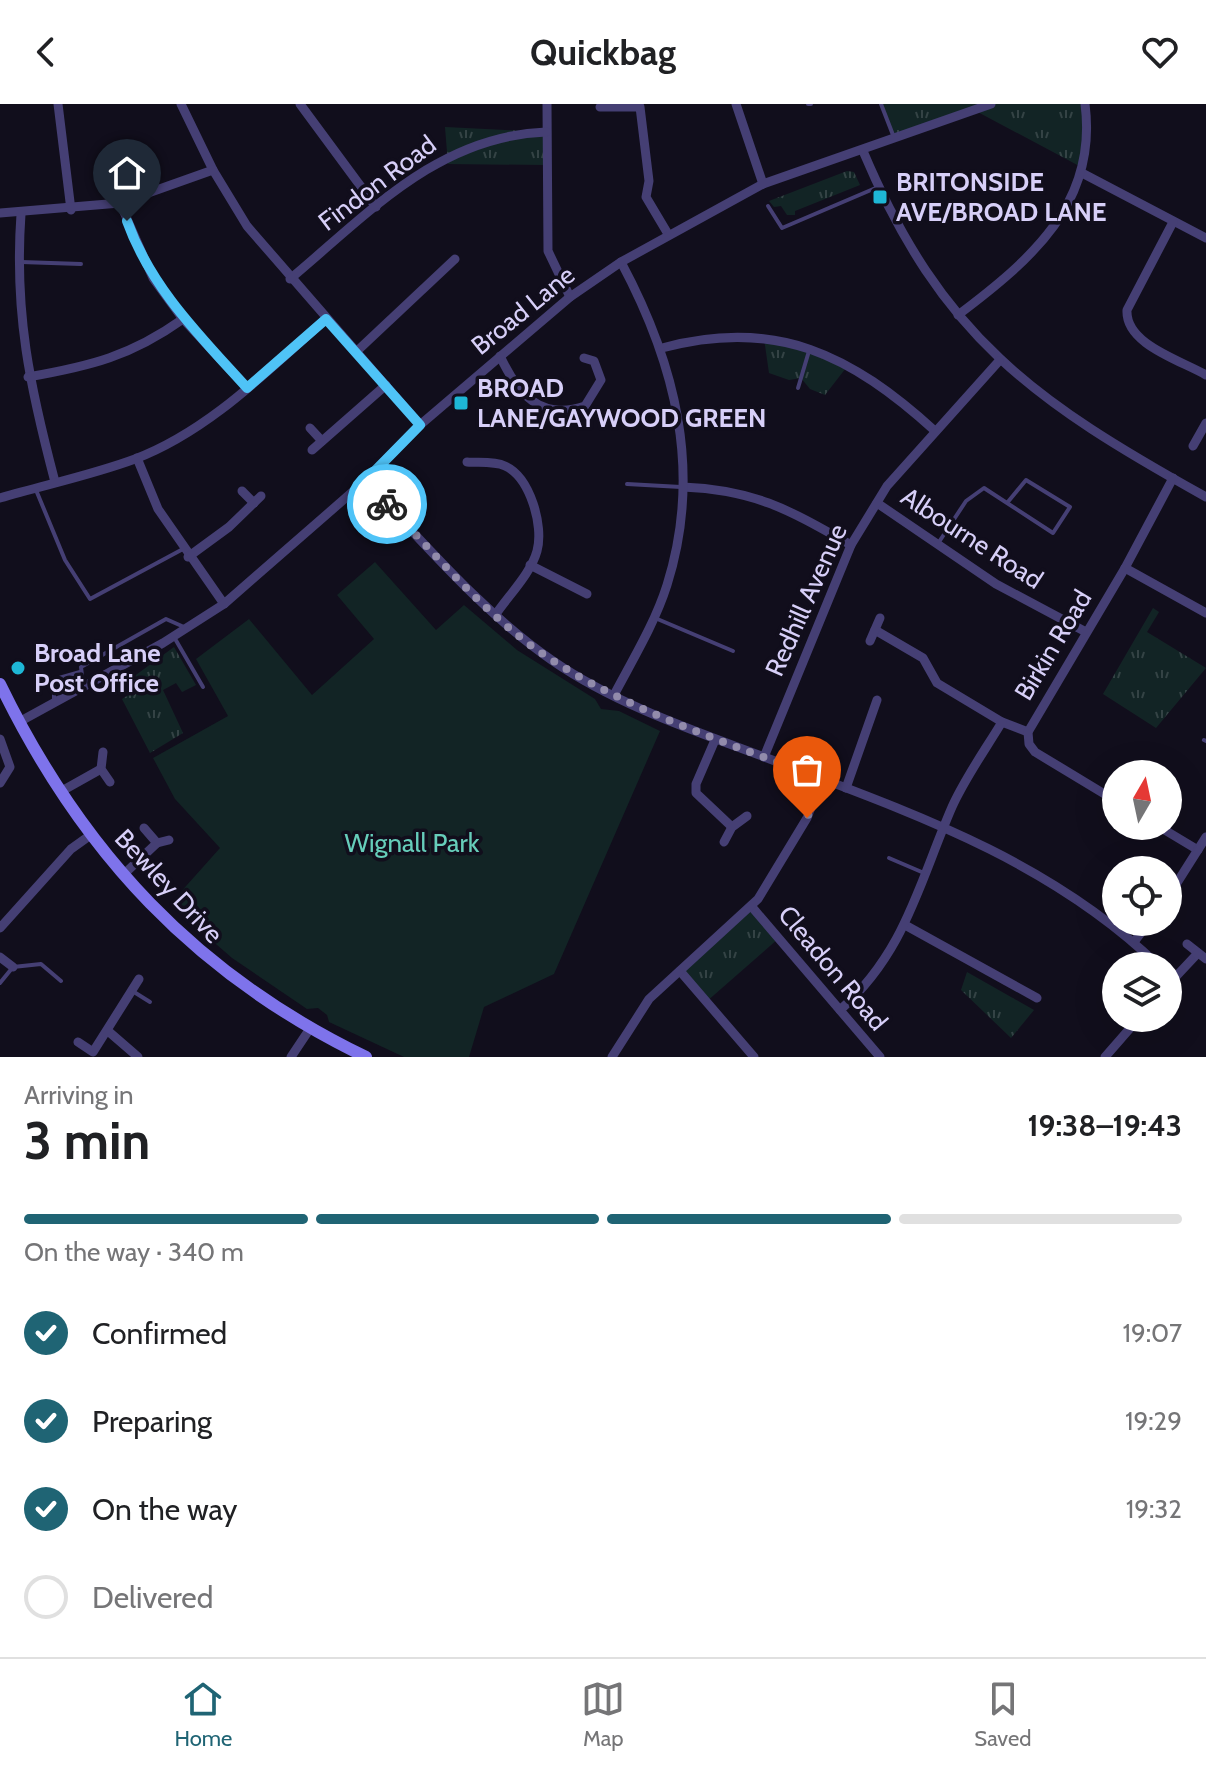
<!DOCTYPE html>
<meta charset="utf-8">
<style>
body{margin:0;font-family:Cabin,sans-serif;background:#f2f2f2;color:#202124;height:100vh;display:flex;flex-direction:column;font-size:30px;white-space:nowrap}
*{box-sizing:border-box;margin:0}
p{font-size:26px;color:#757577}
.icon{flex:none;width:44px;height:44px;fill:none;stroke:currentColor;stroke-width:2;stroke-linecap:round;stroke-linejoin:round}
.map{position:relative;height:953px;overflow:hidden}
.sheet{display:flex;flex-direction:column;background:#fff;flex:1}
.sheet>*{flex:none}
.needle{width:52px;rotate:9deg}
.tools{position:absolute;left:1102px;top:656px;display:grid;gap:16px}
.tools a{display:grid;place-items:center;width:80px;height:80px;border-radius:50%;background:#fff;box-shadow:0 8px 32px #0002;font-size:40px}
.pin{position:absolute;display:grid;place-items:center;width:68px;height:68px;color:#fff;margin:-82px -34px;border-radius:50% 50% 50% 0;rotate:-45deg;box-shadow:0 0 8px #0007}
.pin .icon{rotate:45deg}
.courier{position:absolute;display:grid;place-items:center;width:80px;height:80px;margin:-40px;border:6px solid #4fc3f7;border-radius:50%;background:#fff;color:#222;box-shadow:0 2px 10px #0007}
.head em{font-style:normal;font-weight:700}
.head div{display:flex;flex-direction:column-reverse}
.head{display:flex;align-items:center;justify-content:space-between;height:136px;padding:0 24px}
h1{font-size:52px;font-weight:700;line-height:60px}
.bar{display:grid;grid-template-columns:repeat(4,1fr);gap:12px 8px;align-content:center;height:96px;padding:0 24px}
.bar i{height:10px;border-radius:6px;background:#e0e0e0}
.bar .current{background:#1f6474}
.bar p{grid-column:span 4}
ol{padding:0 24px;list-style:none}
li{display:flex;align-items:center;gap:24px;height:88px}
li p{margin-inline-start:auto}
li .icon{padding:8px;border-radius:50%;background:#1f6474;color:#fff;stroke-width:4}
li:last-child{color:#757577}
li i{width:44px;height:44px;border:4px solid #e0e0e0;border-radius:50%}
header{display:flex;justify-content:space-between;align-items:center;height:104px;padding:0 24px;background:#fff;font-size:36px;font-weight:700}
.menu{display:flex;justify-content:space-around;align-items:center;height:112px;border-top:2px solid #e0e0e0;background:#fff;font-size:22px;color:#757577}
.menu a{display:grid;justify-items:center;gap:4px}
.menu .current{color:#1f6474}
.map>svg:first-child{display:block}
.grass{fill:url(#grass-tufts)}
.park{fill:#122425}
.lines{fill:none;stroke-linecap:round;stroke-linejoin:round}
.lane{stroke:#453f74;stroke-width:4}
.street{stroke:#453f74;stroke-width:9}
.secondary{stroke:#7e73eb;stroke-width:12}
.done{stroke:#928bab;stroke-width:8;stroke-dasharray:0 14.4}
.route{stroke:#4fc3f7;stroke-width:10}
.poi-dot{fill:#1eb7d6;stroke:#110e1c;stroke-width:3}
.labels{text-anchor:middle;stroke-width:7;stroke-linejoin:round;paint-order:stroke}
.poi-label{font-size:26px;font-weight:bold;fill:#d7cff8;stroke:#110e1c;text-anchor:start}
.street-label{font-size:26px;fill:#d7cff8;stroke:#110e1c}
.park-label{font-size:26px;fill:#66cdba;stroke:#110e1c}
</style>
<header><svg class="icon" aria-label="back" viewBox="0 0 24 24"><path d="M15 5l-7 7 7 7"/></svg>Quickbag<svg class="icon" aria-label="heart" viewBox="0 0 24 24"><path d="M12 20l-8-8c-3-5 5-10 8-4 3-6 11-1 8 4z"/></svg></header>
<div class="map">
<svg width="1206" height="953" viewBox="0 0 1206 953">
<defs>
<pattern id="grass-tufts" width="24" height="20" patternUnits="userSpaceOnUse" patternTransform="scale(2)"><rect width="24" height="20" fill="#122425"/><path d="M3 7l-1-3M5 7V3M7 7l1-3M15 17l-1-3M17 17v-4M19 17l1-3" fill="none" stroke="#344345"/></pattern>
</defs>
<rect width="100%" height="100%" fill="#110e1c"/>
<!-- grass -->
<g class="grass">
<polygon points="881,0 1083,0 1083,64 974,6 894,35"/>
<polygon points="445,23 546,28 546,61 448,60"/>
<polygon points="847,67 854,68 860,81 795,107 795,111 787,111 781,102 774,103 769,97"/>
<polygon points="764,234 849,260 825,291 810,285 801,274 789,276 769,269"/>
<polygon points="1153,504 1159,508 1147,528 1206,564 1156,624 1103,590"/>
<polygon points="174,543 196,581 182,588 176,579 163,586 183,629 150,649 122,595 130,590 125,579"/>
<polygon points="752,803 779,834 706,898 680,867"/>
<polygon points="967,868 1034,906 1011,934 961,886"/>
</g>
<!-- park -->
<polygon class="park" points="375,458 436,526 464,501 517,546 595,595 601,605 619,607 660,627 554,870 484,903 469,953 404,953 329,918 327,911 318,904 307,905 232,854 170,800 220,744 175,695 153,654 228,612 196,555 249,515 312,591 374,535 337,491"/>
<g class="lines">
<!-- lane -->
<g class="lane">
<polyline points="808,0 811,0"/>
<polyline points="881,0 893,31"/>
<polyline points="768,102 782,124 878,83"/>
<polyline points="21,158 81,160"/>
<polyline points="798,284 809,247"/>
<polyline points="627,380 681,383"/>
<polyline points="36,386 65,456 90,495 183,445"/>
<polyline points="939,438 966,397 984,384 1053,429 1070,403 1026,376 1007,399"/>
<polyline points="655,514 733,547"/>
<polyline points="174,533 203,583"/>
<polyline points="83,580 81,563 166,515 184,523"/>
<polyline points="54,595 54,583 59,574 80,568"/>
<polyline points="1204,636 1206,637"/>
<polyline points="889,754 924,769"/>
<polyline points="0,879 13,863 41,860 61,877"/>
<polyline points="134,888 150,898"/>
</g>
<!-- street -->
<g class="street">
<polyline points="58,0 71,106"/>
<polyline points="181,0 213,66 247,122 420,321"/>
<polyline points="300,0 376,103"/>
<polyline points="547,0 548,147 570,193"/>
<polyline points="736,0 763,80"/>
<polyline points="600,3 640,3 649,77 646,93 668,130"/>
<path d="M863 47C942 234 1034 297 1206 393"/>
<polyline points="1082,69 1206,134"/>
<polyline points="120,99 153,174 183,215 247,284"/>
<polyline points="0,109 120,99 213,66"/>
<path d="M21 110C14 209 30 283 55 378"/>
<path d="M1173 118 1127 206C1125 240 1180 256 1206 271"/>
<path d="M290 175C368 110 438 32 546 28"/>
<path d="M958 211C1031 156 1098 99 1085 0"/>
<path d="M662 244C777 213 851 251 935 327"/>
<polyline points="356,248 455,155"/>
<path d="M500 252C518 290 540 317 585 302L601 276 594 257 584 254"/>
<path d="M28 273C91 262 131 252 183 215"/>
<polyline points="310,324 322,337"/>
<polyline points="1193,342 1206,319"/>
<polyline points="312,346 386,281"/>
<polyline points="137,354 158,405 224,500"/>
<path d="M467 358C479 359 494 357 505 362 530 373 544 422 537 447 531 469 509 491 496 510"/>
<path d="M365 377C424 439 482 508 553 557 617 601 695 627 767 654 907 707 1049 755 1159 862"/>
<path d="M683 383C756 386 789 406 851 441"/>
<polyline points="242,387 254,399"/>
<path d="M0 394C44 381 92 371 135 355 209 327 268 266 326 215"/>
<polyline points="877,399 996,480 1086,528"/>
<polyline points="188,453 229,423 261,392"/>
<polyline points="530,461 587,490"/>
<polyline points="1125,464 1206,509"/>
<polyline points="875,526 923,554 937,579 1002,618 1028,628"/>
<polyline points="870,537 880,514"/>
<path d="M614 591C633 555 655 519 667 481 703 367 675 259 621 158"/>
<polyline points="19,618 163,539 224,500 365,377 420,321 570,193 621,158 763,80 991,0"/>
<polyline points="0,635 10,663 0,679"/>
<polyline points="715,636 696,680 696,689 732,723"/>
<polyline points="103,648 101,665 110,678"/>
<polyline points="764,653 851,441 887,382 999,257"/>
<polyline points="846,684 877,596"/>
<polyline points="60,688 101,665"/>
<polyline points="1116,697 1035,648 1029,640 1028,628 1125,464 1173,374"/>
<polyline points="1158,722 1198,746"/>
<polyline points="144,724 157,739"/>
<polyline points="724,738 732,723 747,712"/>
<polyline points="123,771 157,739 169,736"/>
<polyline points="1168,793 1206,733"/>
<polyline points="752,803 880,953"/>
<polyline points="905,821 1037,894"/>
<polyline points="0,824 71,745 92,730"/>
<polyline points="1134,838 1149,818"/>
<polyline points="1187,840 1206,855"/>
<polyline points="0,853 13,863"/>
<polyline points="680,867 754,953"/>
<polyline points="1168,881 1198,849"/>
<path d="M840 906C905 849 919 779 952 703 965 674 985 646 1002 618"/>
<polyline points="108,927 138,953"/>
<polyline points="78,938 93,948 139,875"/>
<polyline points="291,953 309,926"/>
<polyline points="612,953 649,895 758,795 807,714 822,675"/>
<polyline points="1105,953 1139,914"/>
</g>
<!-- secondary -->
<path class="secondary" d="M0 580C82 749 196 871 366 953"/>
</g>
<g class="lines">
<!-- done -->
<path class="done" d="M387 400C439 454 490 517 555 558 637 610 731 640 822 675L807 714"/>
<!-- route -->
<path class="route" d="M127 117C151 184 200 232 247 284L326 215 420 321 365 377 387 400"/>
</g>
<!-- markers -->
<g class="poi-dot">
<rect x="872" y="85" width="16" height="16" rx="4"/>
<rect x="453" y="291" width="16" height="16" rx="4"/>
<circle cx="18" cy="564" r="8"/>
</g>
<g class="labels">
<!-- poi labels -->
<g class="poi-label">
<text x="896" y="87">BRITONSIDE<tspan x="896" dy="30">AVE/BROAD LANE</tspan></text>
<text x="477" y="293">BROAD<tspan x="477" dy="30">LANE/GAYWOOD GREEN</tspan></text>
<text x="34" y="558">Broad Lane<tspan x="34" dy="30">Post Office</tspan></text>
</g>
<!-- street labels -->
<g class="street-label">
<text transform="translate(377 79) rotate(-37)" y="9">Findon Road</text>
<text transform="translate(523 206) rotate(-39)" y="9">Broad Lane</text>
<text transform="translate(972 434) rotate(33)" y="9">Albourne Road</text>
<text transform="translate(806 496) rotate(-66)" y="9">Redhill Avenue</text>
<text transform="translate(1053 541) rotate(-59)" y="9">Birkin Road</text>
<text transform="translate(169 782) rotate(47)" y="9">Bewley Drive</text>
<text transform="translate(833 864) rotate(50)" y="9">Cleadon Road</text>
</g>
<!-- park labels -->
<g class="park-label">
<text x="412" y="748">Wignall Park</text>
</g>
</g>
</svg>
<div class="tools">
<a><svg class="needle" viewBox="-14 -14 28 28"><path d="M0-13l5 13h-10z" fill="#e53935"/><path d="M0 13l5-13h-10z" fill="#757577"/></svg></a>
<a><svg class="icon" aria-label="locate" viewBox="0 0 24 24"><circle cx="12" cy="12" r="6"/><path d="M12 2v4M12 18v4M2 12h4M18 12h4"/></svg></a>
<a><svg class="icon" aria-label="layers" viewBox="0 0 24 24"><path d="M12 4l9 5-9 5-9-5zM3 14l9 5 9-5"/></svg></a>
</div>
<div class="pin" style="left:807px;top:714px;background:#ea580c"><svg class="icon" aria-label="bag" viewBox="0 0 24 24"><path d="M5 8h14l-1 12H6zM9 8a3 3 0 0 1 6 0"/></svg></div>
<div class="pin" style="left:127px;top:117px;background:#1f2937"><svg class="icon" aria-label="home" viewBox="0 0 24 24"><path d="M3 11l9-7 9 7M6 9v11h12V9"/></svg></div>
<div class="courier" style="left:387px;top:400px"><svg class="icon" aria-label="bike" viewBox="0 0 24 24"><circle cx="6" cy="16" r="4"/><circle cx="18" cy="16" r="4"/><path d="M6 16l4-8h5l3 8M10 8l3 8H6M13 5h3"/></svg></div>
</div>
<section class="sheet">
<div class="head"><div><h1>3 min</h1><p>Arriving in</p></div><em>19:38–19:43</em></div>
<div class="bar"><i class="current"></i><i class="current"></i><i class="current"></i><i></i><p>On the way · 340 m</p></div>
<ol>
<li><svg class="icon" aria-label="check" viewBox="0 0 24 24"><path d="M5 12l5 5 9-10"/></svg>Confirmed<p>19:07</p></li>
<li><svg class="icon" aria-label="check" viewBox="0 0 24 24"><path d="M5 12l5 5 9-10"/></svg>Preparing<p>19:29</p></li>
<li><svg class="icon" aria-label="check" viewBox="0 0 24 24"><path d="M5 12l5 5 9-10"/></svg>On the way<p>19:32</p></li>
<li><i></i>Delivered</li>
</ol>
</section>
<nav class="menu">
<a class="current"><svg class="icon" aria-label="home" viewBox="0 0 24 24"><path d="M3 11l9-7 9 7M6 9v11h12V9"/></svg>Home</a>
<a><svg class="icon" aria-label="map" viewBox="0 0 24 24"><path d="M3 6l6-2 6 2 6-2v14l-6 2-6-2-6 2zM9 4v14M15 6v14"/></svg>Map</a>
<a><svg class="icon" aria-label="saved" viewBox="0 0 24 24"><path d="M7 4h10v16l-5-4-5 4z"/></svg>Saved</a>
</nav>
